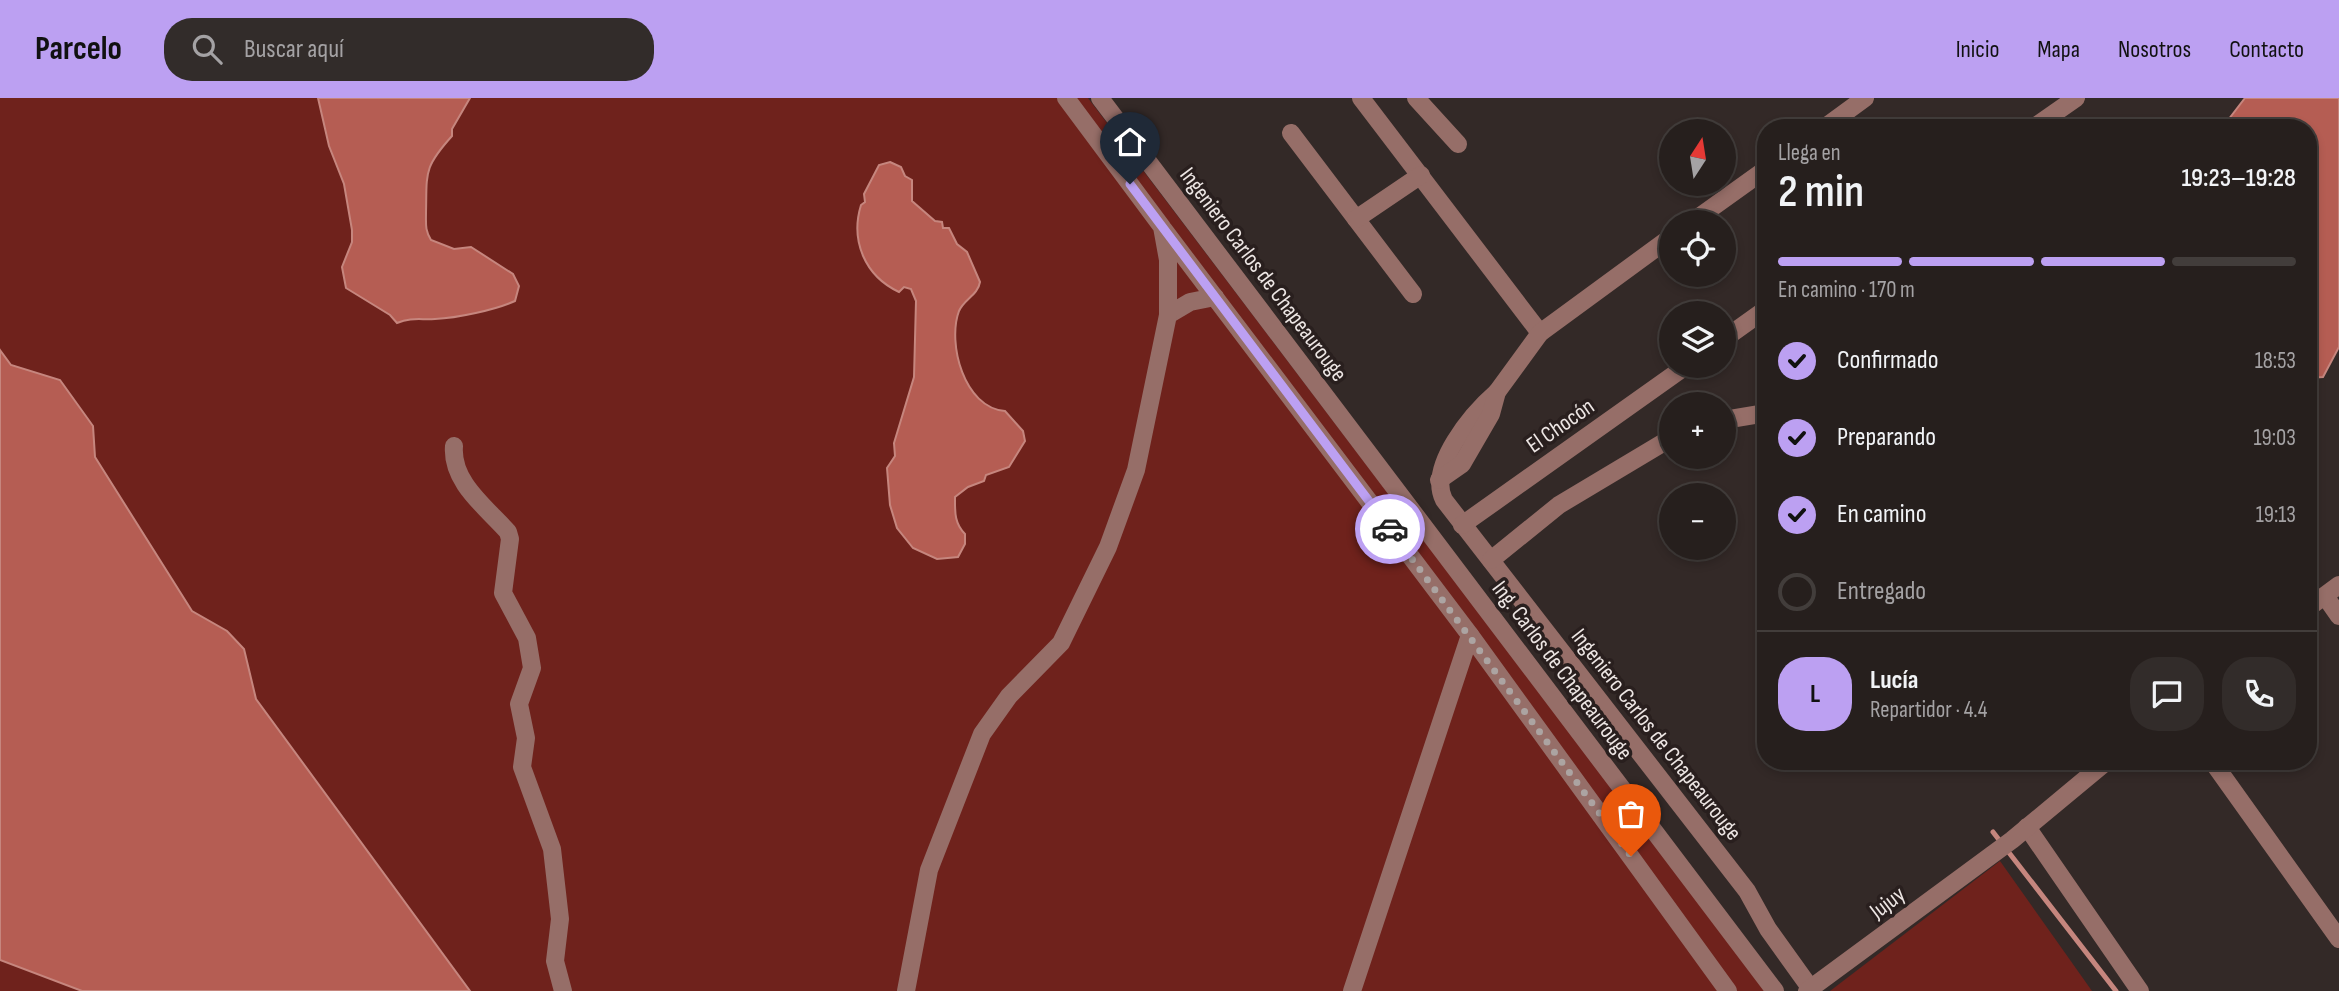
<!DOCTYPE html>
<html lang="es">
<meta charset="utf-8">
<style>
body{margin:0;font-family:"Sofia Sans Condensed",sans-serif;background:#322c2a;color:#f1f3f6;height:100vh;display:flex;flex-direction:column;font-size:26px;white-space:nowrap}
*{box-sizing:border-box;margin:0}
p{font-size:23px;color:#a4a2a4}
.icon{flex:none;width:38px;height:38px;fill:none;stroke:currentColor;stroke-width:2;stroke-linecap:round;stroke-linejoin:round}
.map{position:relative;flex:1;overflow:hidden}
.drawer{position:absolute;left:1757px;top:21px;width:560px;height:651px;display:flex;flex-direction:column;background:#261f1d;border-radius:28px;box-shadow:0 4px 10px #0003,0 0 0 2px #423d3b}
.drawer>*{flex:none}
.needle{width:46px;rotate:12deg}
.controls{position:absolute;left:1659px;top:21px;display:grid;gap:14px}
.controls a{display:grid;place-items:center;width:77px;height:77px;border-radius:50%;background:#261f1d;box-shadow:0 4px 10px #0003,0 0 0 2px #423d3b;font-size:35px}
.pin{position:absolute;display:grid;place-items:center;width:60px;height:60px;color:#fff;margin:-72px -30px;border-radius:50% 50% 50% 0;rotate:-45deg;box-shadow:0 0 7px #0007}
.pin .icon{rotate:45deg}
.courier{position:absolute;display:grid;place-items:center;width:70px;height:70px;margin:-35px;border:5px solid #bca0f2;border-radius:50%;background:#fff;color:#222;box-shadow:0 2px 9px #0007}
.overview em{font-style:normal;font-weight:600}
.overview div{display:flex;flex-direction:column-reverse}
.overview{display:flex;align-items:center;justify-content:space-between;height:119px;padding:0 21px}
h1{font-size:46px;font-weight:600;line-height:52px}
.bar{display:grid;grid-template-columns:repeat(4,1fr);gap:10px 7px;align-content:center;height:84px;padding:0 21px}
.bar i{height:9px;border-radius:5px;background:#423d3b}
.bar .selected{background:#bca0f2}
.bar p{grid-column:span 4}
.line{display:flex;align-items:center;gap:18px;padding:0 21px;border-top:2px solid #423d3b}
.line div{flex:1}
.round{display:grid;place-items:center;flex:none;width:74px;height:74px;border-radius:28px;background:#322c2a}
ol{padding:0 21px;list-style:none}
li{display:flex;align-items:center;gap:21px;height:77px}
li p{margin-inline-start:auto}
li .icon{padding:7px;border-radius:50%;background:#bca0f2;color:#111;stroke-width:4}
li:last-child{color:#a4a2a4}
li i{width:38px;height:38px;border:4px solid #423d3b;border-radius:50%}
header{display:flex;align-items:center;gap:42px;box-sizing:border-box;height:98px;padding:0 35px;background:#bca0f2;color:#111}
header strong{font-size:33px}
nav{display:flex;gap:38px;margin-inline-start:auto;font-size:24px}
.search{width:490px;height:63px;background:#322c2a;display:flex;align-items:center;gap:18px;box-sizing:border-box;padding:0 24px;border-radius:28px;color:#a4a2a4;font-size:26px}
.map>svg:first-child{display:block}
.green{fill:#6f221c}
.water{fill:#b55d53;stroke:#c6867e;stroke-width:2}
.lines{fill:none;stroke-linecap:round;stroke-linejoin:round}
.stream{stroke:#c6867e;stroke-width:5}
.minor{stroke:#966e68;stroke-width:18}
.done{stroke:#aca4a2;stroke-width:7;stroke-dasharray:0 12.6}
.route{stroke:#bca0f2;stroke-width:9}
.labels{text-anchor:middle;stroke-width:7;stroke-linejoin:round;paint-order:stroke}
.street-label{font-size:23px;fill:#ede6e4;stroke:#291f1e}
</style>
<header>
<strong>Parcelo</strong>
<div class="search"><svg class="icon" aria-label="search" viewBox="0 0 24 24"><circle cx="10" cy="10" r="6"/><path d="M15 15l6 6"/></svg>Buscar aquí</div>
<nav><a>Inicio</a><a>Mapa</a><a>Nosotros</a><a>Contacto</a></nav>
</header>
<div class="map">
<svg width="2339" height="893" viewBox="0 0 2339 893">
<rect width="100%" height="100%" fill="#332927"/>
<!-- green -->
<g class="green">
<polygon points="0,0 1088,0 1766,893 0,893"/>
<polygon points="2000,763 2092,893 1830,893"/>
</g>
<!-- water -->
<g class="water">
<path d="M318 0H470L452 31V38C423 70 427 75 426 115 426 127 425 132 431 142L454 151 471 149 513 176 519 188 515 203C495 212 457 220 435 221 421 222 411 219 397 225L390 217 346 190 342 169 352 144V132L344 86 329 48Z"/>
<polygon points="2245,0 2339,0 2339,249 2323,279 2308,280 2308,30 2222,30"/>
<path d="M890 64 901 69 905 78 912 82V103L935 123 942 124 943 130H949L957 146 967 154 980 184C978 197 964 201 959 213 947 245 964 310 1005 313L1023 333 1025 343 1009 369 986 377 984 383 968 389 955 399C955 413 954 425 965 436V446L958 459 937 461 913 450 897 430 890 407 887 370 895 358 894 345 914 279 916 203 911 191 904 189 899 194C865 178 850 143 861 107L865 104 864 96 879 67Z"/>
<polygon points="0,252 11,267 60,282 93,328 95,359 192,513 227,533 244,551 256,601 470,893 82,893 0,862"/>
</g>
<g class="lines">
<!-- stream -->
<polyline class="stream" points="1993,734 2116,893"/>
<!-- minor -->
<g class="minor">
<polyline points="1100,0 1775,893"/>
<polyline points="1361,0 1540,235"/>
<polyline points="1416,0 1458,46"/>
<polyline points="1824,30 1865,0"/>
<polyline points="2033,30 2076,0"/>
<polyline points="1291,35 1413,196"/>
<polyline points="1356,121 1421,77"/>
<polyline points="1692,124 1766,71"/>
<polyline points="1164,132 1470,537 1728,893"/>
<polyline points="1168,217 1190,204 1215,199"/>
<polyline points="1724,241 1766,211"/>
<path d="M1497 294C1473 315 1427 368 1444 402L1747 793 1768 831 1811 891"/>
<polyline points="1724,322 1766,315"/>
<path d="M454 348C451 384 486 409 508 434L510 441 503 495 527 540 532 570 519 606 526 640 522 669 552 751 560 821 555 863 563 893"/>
<polyline points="1439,382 1462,366 1491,316 1497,294 1540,235 1671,139"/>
<polyline points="1462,427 1686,268"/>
<polyline points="1491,462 1559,407 1671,340"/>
<polyline points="2325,498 2339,518"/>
<polyline points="2308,510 2339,487"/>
<polyline points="2212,663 2339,841"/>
<polyline points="2027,729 2140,893"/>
<polyline points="906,893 929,772 982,636 1009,598 1061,545 1108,449 1136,372 1168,217 1168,162 1162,129 1066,0"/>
<polyline points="1352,893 1470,537"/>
<polyline points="1807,893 2012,742 2107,663"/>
</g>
</g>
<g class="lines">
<!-- done -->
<polyline class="done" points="1390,431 1631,758"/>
<!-- route -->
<polyline class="route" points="1130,86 1390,431"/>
</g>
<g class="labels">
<!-- street labels -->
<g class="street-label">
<text transform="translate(1264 176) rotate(53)" y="8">Ingeniero Carlos de Chapeaurouge</text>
<text transform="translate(1560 327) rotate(-35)" y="8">El Chocón</text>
<text transform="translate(1563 572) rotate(53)" y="8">Ing. Carlos de Chapeaurouge</text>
<text transform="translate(1657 636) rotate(52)" y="8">Ingeniero Carlos de Chapeaurouge</text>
<text transform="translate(1887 804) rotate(-37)" y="8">Jujuy</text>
</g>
</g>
</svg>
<div class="controls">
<a><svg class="needle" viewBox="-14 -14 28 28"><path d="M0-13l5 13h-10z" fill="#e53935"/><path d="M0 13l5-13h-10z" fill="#a4a2a4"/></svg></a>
<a><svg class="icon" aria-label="locate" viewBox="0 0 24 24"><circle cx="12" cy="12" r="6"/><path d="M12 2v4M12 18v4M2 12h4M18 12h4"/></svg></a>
<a><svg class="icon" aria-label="layers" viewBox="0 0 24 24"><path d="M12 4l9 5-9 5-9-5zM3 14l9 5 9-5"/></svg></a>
<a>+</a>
<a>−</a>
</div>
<div class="pin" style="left:1631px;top:758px;background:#ea580c"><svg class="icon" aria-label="bag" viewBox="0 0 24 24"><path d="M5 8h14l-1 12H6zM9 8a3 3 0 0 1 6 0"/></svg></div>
<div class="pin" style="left:1130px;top:86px;background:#1f2937"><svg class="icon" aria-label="home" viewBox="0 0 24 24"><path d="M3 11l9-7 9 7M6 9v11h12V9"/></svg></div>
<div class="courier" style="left:1390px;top:431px"><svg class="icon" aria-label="car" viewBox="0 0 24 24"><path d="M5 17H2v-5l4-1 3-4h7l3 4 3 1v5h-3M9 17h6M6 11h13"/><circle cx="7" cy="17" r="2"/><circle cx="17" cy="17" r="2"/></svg></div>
<section class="drawer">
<div class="overview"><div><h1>2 min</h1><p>Llega en</p></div><em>19:23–19:28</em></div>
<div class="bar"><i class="selected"></i><i class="selected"></i><i class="selected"></i><i></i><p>En camino · 170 m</p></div>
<ol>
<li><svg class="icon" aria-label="check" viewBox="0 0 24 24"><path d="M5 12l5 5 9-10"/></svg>Confirmado<p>18:53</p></li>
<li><svg class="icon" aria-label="check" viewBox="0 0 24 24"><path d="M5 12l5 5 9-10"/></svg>Preparando<p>19:03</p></li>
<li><svg class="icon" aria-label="check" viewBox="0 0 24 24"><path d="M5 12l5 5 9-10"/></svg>En camino<p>19:13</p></li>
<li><i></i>Entregado</li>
</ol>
<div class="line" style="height:126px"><b class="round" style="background:#bca0f2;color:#111">L</b><div><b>Lucía</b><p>Repartidor · 4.4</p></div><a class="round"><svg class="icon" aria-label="chat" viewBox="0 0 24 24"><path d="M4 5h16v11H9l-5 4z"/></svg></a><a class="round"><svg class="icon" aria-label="phone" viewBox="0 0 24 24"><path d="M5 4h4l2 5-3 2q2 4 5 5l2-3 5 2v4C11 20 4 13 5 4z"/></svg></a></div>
</section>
</div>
